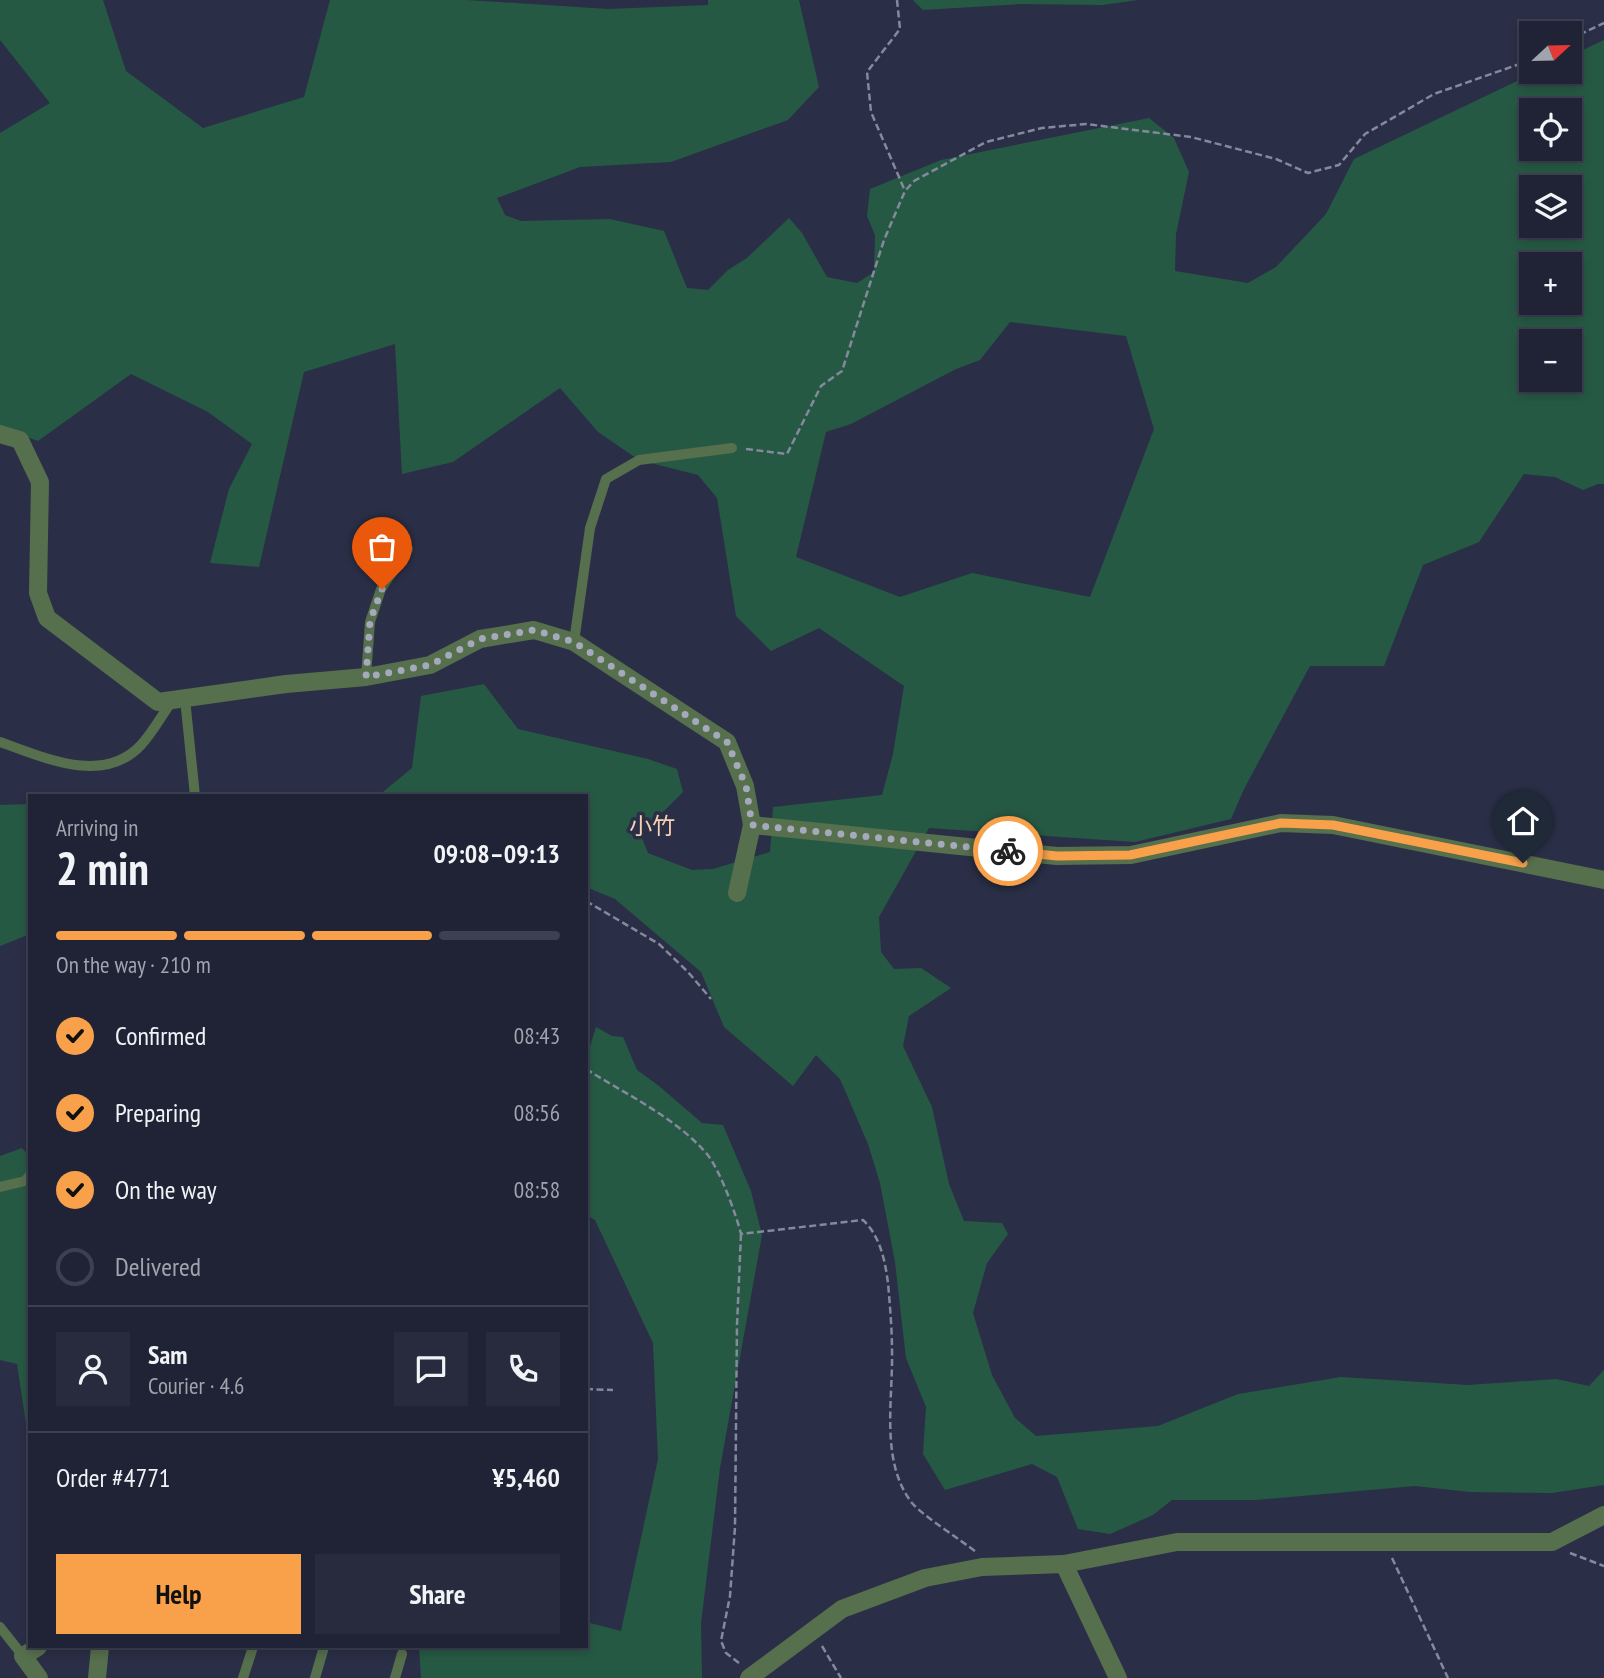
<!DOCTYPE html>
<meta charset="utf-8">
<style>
body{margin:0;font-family:"PT Sans Narrow","Noto Sans JP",sans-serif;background:#282b3d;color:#f1f3f6;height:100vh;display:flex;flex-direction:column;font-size:26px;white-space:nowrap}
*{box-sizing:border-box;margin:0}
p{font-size:23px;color:#a2a4ad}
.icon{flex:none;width:38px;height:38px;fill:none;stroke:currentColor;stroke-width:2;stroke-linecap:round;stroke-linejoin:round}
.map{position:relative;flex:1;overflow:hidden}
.details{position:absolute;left:28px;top:794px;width:560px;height:854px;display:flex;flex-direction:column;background:#202335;border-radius:0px;box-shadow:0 4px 10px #0003,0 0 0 2px #3d4050}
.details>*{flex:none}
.needle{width:46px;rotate:68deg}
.tools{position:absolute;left:1519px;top:21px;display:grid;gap:14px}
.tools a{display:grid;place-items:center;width:63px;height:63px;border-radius:0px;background:#202335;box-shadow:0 4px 10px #0003,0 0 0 2px #3d4050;font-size:35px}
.pin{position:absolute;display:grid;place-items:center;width:60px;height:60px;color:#fff;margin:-72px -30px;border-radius:50% 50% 50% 0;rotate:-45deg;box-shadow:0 0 7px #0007}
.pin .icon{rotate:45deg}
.courier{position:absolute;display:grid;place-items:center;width:70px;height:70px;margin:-35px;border:5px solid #f8a14a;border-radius:50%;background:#fff;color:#222;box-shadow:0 2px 9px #0007}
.summary em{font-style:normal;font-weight:700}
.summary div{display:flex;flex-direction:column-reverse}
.summary{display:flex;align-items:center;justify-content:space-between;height:119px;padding:0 28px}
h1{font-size:46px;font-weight:700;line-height:52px}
.bar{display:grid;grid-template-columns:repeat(4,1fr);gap:10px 7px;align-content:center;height:84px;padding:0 28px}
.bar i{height:9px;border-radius:5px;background:#3d4050}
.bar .current{background:#f8a14a}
.bar p{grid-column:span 4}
.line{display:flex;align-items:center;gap:18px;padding:0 28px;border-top:2px solid #3d4050}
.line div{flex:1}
.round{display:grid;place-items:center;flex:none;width:74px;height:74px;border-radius:0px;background:#282b3d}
ol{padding:0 28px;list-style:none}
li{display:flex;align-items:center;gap:21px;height:77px}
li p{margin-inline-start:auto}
li .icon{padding:7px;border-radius:50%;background:#f8a14a;color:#111;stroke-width:4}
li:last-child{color:#a2a4ad}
li i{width:38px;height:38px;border:4px solid #3d4050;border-radius:50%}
.cta{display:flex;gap:14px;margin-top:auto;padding:14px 28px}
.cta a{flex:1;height:80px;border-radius:0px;background:#f8a14a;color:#111;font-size:28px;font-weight:700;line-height:80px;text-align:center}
.cta a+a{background:#282b3d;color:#f1f3f6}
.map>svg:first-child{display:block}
.green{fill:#265944;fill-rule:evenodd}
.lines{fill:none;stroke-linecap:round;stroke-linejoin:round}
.path{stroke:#84899d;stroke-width:2.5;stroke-dasharray:7 3.5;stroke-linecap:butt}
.lane{stroke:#566f4c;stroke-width:10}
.street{stroke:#566f4c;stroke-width:18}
.done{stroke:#a4a9bb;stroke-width:7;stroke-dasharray:0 12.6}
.route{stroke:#f8a14a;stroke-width:9}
.labels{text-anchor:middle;stroke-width:7;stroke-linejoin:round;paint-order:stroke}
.quarter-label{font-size:23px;fill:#f8d2b2;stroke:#2a2f47}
</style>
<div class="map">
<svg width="1604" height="1678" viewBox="0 0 1604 1678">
<rect width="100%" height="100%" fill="#2a2f47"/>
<!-- green -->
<g class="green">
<path d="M0 0H103L126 71 203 128 304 97 330 0H467L608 9 708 5V0H799L819 87 788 120 671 162 580 167 497 198 505 215 521 221 610 219 664 231 687 288 708 290 728 270 747 258 789 218 802 233 827 277 857 283 874 272 875 235 867 216 870 189 941 160 1149 118 1174 138 1189 172 1176 234 1175 271 1248 283 1276 267 1326 214 1354 159 1536 72H1570V56L1604 40V484H1598L1583 490 1555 477 1524 474 1479 542 1423 565 1384 666H1310L1244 789 1231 819 1135 842 929 828 879 917 881 952 894 969 921 968 951 988 909 1016 903 1046 932 1107 949 1184 964 1221 1002 1223 1008 1234 987 1263 973 1313 992 1375 1015 1418 1036 1436 1158 1426 1238 1394 1341 1377 1468 1385 1556 1379 1589 1386 1604 1370V1485L1552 1493 1470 1492 1415 1486 1255 1500H1172L1153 1515 1110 1534 1078 1529 1057 1477 1032 1464 945 1490 923 1454 926 1407 906 1358 895 1262 880 1183 868 1144 840 1079 816 1055 793 1086 724 1027 701 972 615 899 586 887V796H378L412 768 421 696 484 684 518 729 648 759 677 769 683 792 665 810 639 831 648 853 692 870 713 869 770 852 773 807 882 795 893 754 904 686 819 628 771 651 736 616 717 498 698 475 639 460 598 432 560 388 453 462 402 474 395 344 304 372 259 567 210 563 229 489 252 444 208 412 131 374 38 441 0 427V133L50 103 0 40ZM1531 110H1570V149H1531ZM1531 187H1570V226H1531ZM1531 264H1570V303H1531ZM1010 322 1126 336 1154 429 1090 597 972 573 900 597 796 557 826 432 851 424 956 369 980 360ZM1531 341H1570V380H1531Z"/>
<polygon points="913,0 1138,0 1102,5 1021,4 923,10"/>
<polygon points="30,804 30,934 0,946 0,805"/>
<polygon points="596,1027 612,1036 623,1037 637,1070 659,1086 702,1123 723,1125 751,1191 762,1235 720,1468 701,1623 702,1678 421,1678 419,1647 586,1647 586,1622 621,1631 658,1459 653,1343 595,1220 586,1215 586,1059"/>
<polygon points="22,1148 30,1157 30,1450 17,1364 0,1360 0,1156"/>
</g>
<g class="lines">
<!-- path -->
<g class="path">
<polyline points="897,0 900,29 867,72 871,112 905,191"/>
<polyline points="1570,39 1604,23"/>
<polyline points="746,449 787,454 821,386 842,371 884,240 905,191 914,181 986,142 1042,128 1086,124 1191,137 1276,159 1308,173 1339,165 1365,134 1434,94 1531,60"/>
<polyline points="586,901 659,944 688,972 711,999"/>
<path d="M586 1069C627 1095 675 1117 707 1154 720 1170 736 1214 741 1234L863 1220C880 1236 885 1260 888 1283 890 1306 892 1329 892 1352 893 1400 880 1462 912 1503 923 1516 961 1540 976 1552"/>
<polyline points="586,1389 613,1390"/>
<polyline points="1570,1553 1604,1566"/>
<polyline points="1392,1558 1448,1678"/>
<polyline points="822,1646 841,1678"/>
<polyline points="739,1663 726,1653 721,1641 730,1596 735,1527 737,1325 741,1234"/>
</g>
<!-- lane -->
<g class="lane">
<polyline points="574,642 590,528 606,479 639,460 732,448"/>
<polyline points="366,677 370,622 381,589 408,549"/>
<polyline points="185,699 195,796"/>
<path d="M0 742C43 757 103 786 141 745 153 732 162 715 172 701"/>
<polyline points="0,1187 25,1181 30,1175"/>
<polyline points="0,1627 23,1656"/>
<polyline points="243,1678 253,1647"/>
<polyline points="315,1678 324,1647"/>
<polyline points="395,1678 402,1654"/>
</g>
<!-- street -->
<g class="street">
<polyline points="0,434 20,440 40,482 38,593 47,618 158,702 286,684 366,677 430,665 480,639 534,630 574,642 727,742 745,786 752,825 737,893"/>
<polyline points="752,825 1057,856 1131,855 1281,823 1333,825 1604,880"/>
<polyline points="1064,1564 1177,1542 1552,1542 1604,1515"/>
<polyline points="38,1647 23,1656 39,1678"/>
<polyline points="97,1678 100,1647"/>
<polyline points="749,1678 842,1609 925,1578 982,1567 1064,1564 1118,1678"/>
</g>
</g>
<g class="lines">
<!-- done -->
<polyline class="done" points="382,589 370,621 366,677 430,665 480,639 534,630 574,642 727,742 746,786 752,825 1008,851"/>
<!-- route -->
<polyline class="route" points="1008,851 1057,856 1130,855 1281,823 1333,825 1523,863"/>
</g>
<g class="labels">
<!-- quarter labels -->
<g class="quarter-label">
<text x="652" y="834">小竹</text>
</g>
</g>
</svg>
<div class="tools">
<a><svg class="needle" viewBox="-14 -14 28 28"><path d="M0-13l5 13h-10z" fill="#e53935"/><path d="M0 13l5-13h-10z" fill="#a2a4ad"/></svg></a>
<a><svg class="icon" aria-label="locate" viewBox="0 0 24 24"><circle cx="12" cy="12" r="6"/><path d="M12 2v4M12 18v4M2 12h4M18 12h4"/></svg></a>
<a><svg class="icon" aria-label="layers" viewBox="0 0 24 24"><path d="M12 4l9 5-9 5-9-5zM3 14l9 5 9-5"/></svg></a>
<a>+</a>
<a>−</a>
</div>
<div class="pin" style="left:382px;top:589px;background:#ea580c"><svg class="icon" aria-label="bag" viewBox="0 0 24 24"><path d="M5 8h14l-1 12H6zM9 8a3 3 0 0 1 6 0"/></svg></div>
<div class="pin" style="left:1523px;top:863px;background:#1f2937"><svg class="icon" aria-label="home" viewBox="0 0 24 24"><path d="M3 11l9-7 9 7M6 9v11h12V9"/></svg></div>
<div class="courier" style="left:1008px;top:851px"><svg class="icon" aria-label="bike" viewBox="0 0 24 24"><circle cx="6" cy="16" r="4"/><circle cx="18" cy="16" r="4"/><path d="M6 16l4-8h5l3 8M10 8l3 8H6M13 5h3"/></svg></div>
<section class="details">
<div class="summary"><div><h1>2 min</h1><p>Arriving in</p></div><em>09:08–09:13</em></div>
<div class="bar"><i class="current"></i><i class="current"></i><i class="current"></i><i></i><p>On the way · 210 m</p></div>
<ol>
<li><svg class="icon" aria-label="check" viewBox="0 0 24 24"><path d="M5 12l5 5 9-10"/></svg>Confirmed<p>08:43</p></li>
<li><svg class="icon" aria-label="check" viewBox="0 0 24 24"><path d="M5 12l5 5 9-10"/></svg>Preparing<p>08:56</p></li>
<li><svg class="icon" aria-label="check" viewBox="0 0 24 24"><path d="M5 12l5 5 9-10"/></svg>On the way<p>08:58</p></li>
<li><i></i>Delivered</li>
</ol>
<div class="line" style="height:126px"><a class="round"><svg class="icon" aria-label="person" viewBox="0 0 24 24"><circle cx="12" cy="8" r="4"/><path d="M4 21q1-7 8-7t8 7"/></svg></a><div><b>Sam</b><p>Courier · 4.6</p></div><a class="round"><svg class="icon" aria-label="chat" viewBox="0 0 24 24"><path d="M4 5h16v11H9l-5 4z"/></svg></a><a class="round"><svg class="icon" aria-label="phone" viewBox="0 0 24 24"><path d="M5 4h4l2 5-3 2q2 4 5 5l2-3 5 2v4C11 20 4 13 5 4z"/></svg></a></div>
<div class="line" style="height:91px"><div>Order #4771</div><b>¥5,460</b></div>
<div class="cta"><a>Help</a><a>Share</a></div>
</section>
</div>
